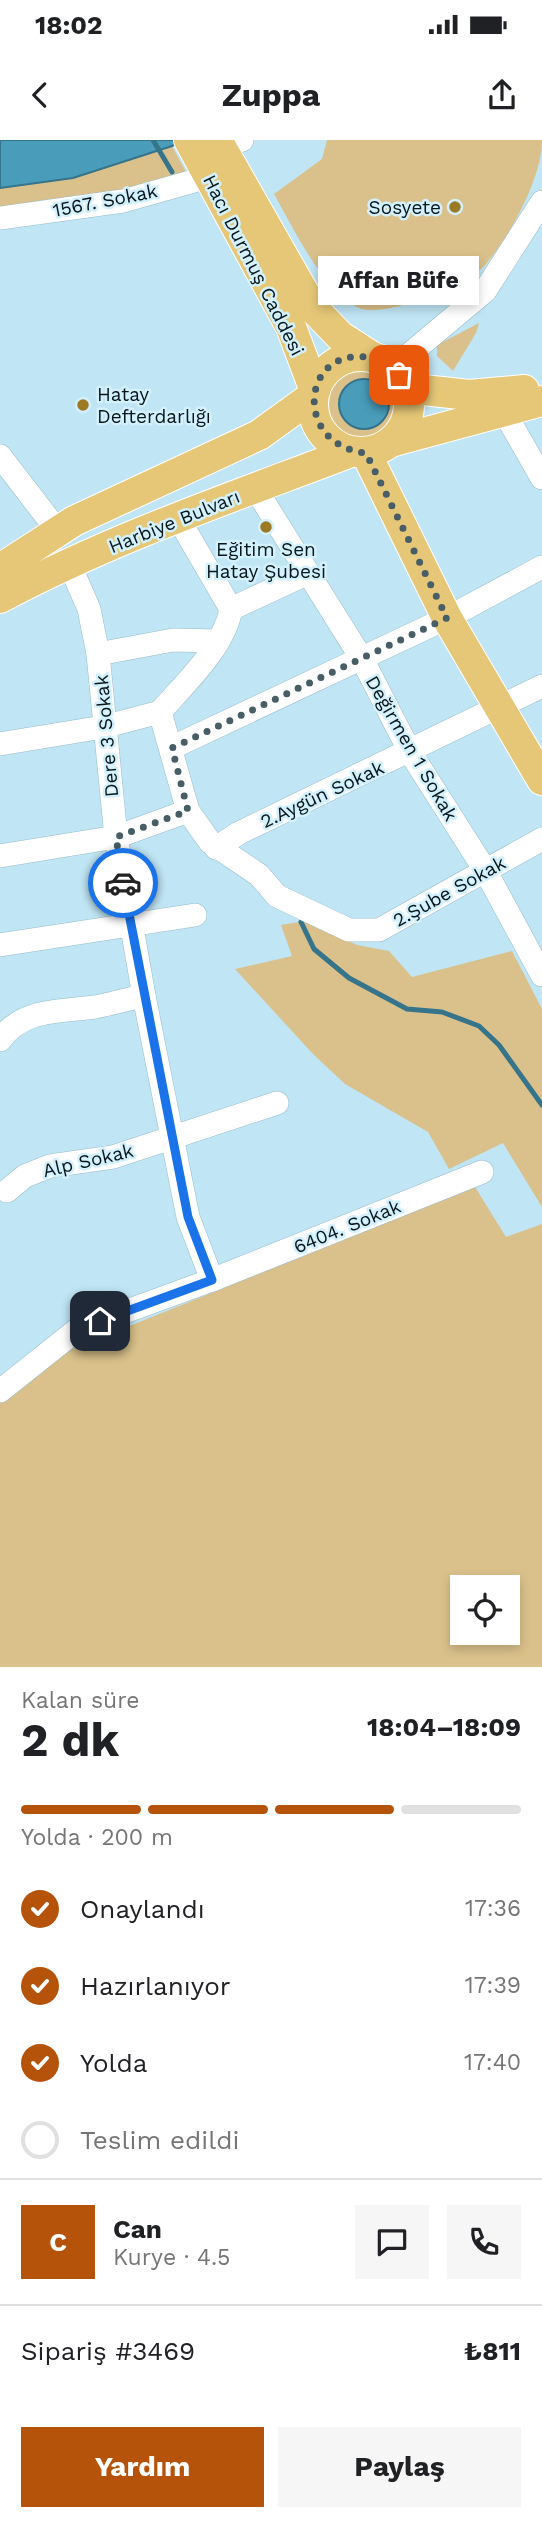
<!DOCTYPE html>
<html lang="tr">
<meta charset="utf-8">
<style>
body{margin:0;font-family:"Work Sans",sans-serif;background:#f6f6f6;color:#202124;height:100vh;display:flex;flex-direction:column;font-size:26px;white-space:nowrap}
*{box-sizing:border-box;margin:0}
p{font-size:23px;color:#757577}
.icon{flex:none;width:38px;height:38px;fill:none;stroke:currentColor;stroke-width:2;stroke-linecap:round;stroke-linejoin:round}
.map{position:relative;height:1527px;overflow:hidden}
.sheet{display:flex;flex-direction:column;background:#fff;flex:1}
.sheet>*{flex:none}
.fabs{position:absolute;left:450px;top:1435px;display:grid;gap:14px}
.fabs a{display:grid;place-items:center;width:70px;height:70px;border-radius:0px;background:#fff;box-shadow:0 4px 10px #0003;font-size:35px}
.pin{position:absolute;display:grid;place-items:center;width:60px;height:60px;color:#fff;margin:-30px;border-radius:14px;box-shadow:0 4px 10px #0006}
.courier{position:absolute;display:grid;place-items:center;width:70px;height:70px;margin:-35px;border:5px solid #1a73e8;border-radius:50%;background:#fff;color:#222;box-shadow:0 2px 9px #0007}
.bubble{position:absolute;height:49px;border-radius:0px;background:#fff;box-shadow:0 4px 10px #0003;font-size:23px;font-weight:700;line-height:49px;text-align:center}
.head em{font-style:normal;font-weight:700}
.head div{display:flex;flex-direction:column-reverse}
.head{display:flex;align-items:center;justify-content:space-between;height:119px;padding:0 21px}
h1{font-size:46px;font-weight:700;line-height:52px}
.bar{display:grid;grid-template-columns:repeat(4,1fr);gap:10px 7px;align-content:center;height:84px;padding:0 21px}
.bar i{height:9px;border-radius:5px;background:#e0e0e0}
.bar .on{background:#b45309}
.bar p{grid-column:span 4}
.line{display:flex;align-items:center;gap:18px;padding:0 21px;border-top:2px solid #e0e0e0}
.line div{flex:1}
.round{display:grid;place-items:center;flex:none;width:74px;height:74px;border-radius:0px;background:#f6f6f6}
ol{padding:0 21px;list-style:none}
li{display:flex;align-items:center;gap:21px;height:77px}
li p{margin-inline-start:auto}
li .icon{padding:7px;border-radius:50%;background:#b45309;color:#fff;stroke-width:4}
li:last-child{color:#757577}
li i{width:38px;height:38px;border:4px solid #e0e0e0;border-radius:50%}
.primary-button{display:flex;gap:14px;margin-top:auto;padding:14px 21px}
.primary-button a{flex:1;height:80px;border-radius:0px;background:#b45309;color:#fff;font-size:28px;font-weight:700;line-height:80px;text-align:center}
.primary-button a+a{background:#f6f6f6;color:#202124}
.status{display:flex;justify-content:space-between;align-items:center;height:49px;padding:0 35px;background:#fff;direction:ltr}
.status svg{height:19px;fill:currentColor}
header{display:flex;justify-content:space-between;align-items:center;height:91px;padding:0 21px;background:#fff;font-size:32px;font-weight:700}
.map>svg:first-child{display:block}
.green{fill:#dac18b;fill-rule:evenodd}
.water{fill:#499dba;stroke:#35748a;stroke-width:2}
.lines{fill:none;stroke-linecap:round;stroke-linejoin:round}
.stream{stroke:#35748a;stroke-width:5}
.minor-casing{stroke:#97bcca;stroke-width:24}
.major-casing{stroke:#fff;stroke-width:32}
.minor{stroke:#fff;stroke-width:23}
.major{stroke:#e5c777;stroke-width:30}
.done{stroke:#485e66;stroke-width:7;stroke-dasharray:0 12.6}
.route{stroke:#1a73e8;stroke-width:9}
.poi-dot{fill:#9c7a25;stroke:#d3f1fd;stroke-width:2.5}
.labels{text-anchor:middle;stroke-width:5;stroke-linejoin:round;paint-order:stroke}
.street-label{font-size:19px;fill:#07151a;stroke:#d3f1fd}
.poi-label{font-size:19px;fill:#07151a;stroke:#d3f1fd;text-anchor:end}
</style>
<div class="status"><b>18:02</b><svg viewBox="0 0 49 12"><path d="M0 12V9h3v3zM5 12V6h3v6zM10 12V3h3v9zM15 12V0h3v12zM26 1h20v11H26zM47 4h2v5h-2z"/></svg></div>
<header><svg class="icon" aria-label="back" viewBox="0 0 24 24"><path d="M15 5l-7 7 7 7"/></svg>Zuppa<svg class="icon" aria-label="share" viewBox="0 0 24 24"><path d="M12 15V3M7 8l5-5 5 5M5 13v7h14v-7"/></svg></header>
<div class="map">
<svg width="542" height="1527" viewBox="0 0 542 1527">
<rect width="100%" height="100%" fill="#c0e5f4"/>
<!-- green -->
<g class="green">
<path d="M327 0H542C542 38 511 94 486 124 469 144 385 179 359 168 323 152 293 87 274 54L322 19Z"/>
<polygon points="172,6 193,45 0,81 0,48 73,38"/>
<polygon points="479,183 476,193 453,231 437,216 437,205"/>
<circle cx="364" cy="264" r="36"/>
<polygon points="305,781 357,805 389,811 412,837 512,811 542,869 542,1067 503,1003 449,1029 428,992 345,944 313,914 235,829 292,816 281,785"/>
<path d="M475 1047 506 1097 542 1084V1527H0V1261L45 1220ZM462 1447H508V1493H462Z"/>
</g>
<!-- water -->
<g class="water">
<polygon points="0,0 183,0 172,6 73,38 0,48"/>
<circle cx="364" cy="264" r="25"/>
</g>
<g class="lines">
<!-- stream -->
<g class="stream">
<polyline points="153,0 172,32"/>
<polyline points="301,782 314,809 349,838 407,869 442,872 479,886 499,905 542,965"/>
</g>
<!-- minor casing -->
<g class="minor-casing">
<g id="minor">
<polyline points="221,8 242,0"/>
<polyline points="0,78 123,61 208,37"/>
<polyline points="393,228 485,151 542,62"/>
<polyline points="503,270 542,338"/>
<polyline points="0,316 57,390"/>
<polyline points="255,348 362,519 410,612 485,730 542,835"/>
<polyline points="69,423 89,469 98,514 116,697 144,856 188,1077 212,1140"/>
<polyline points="231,469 308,433"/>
<polyline points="98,514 173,500 217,501"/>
<polyline points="160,572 188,671 210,702 259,735 277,756 349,790 379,790 542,699"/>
<path d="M160 572C185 543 224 508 231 469L178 378"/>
<polyline points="0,604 103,587 160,572"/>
<polyline points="171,608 447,478 542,427"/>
<polyline points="216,708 239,693 542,546"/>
<polyline points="0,716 116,697 188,671"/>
<polyline points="0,805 195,775"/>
<path d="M0 900C23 868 60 872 95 867 111 864 127 859 144 856"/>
<polyline points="7,1051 25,1036 50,1026 113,1017 277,963"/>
<polyline points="0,1251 78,1189 212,1140 482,1032"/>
</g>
</g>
<!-- major casing -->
<g class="major-casing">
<g id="major">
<polyline points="189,0 291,187 315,251"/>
<polyline points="217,0 312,167 340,196 374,218"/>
<circle cx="361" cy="264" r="48"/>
<polyline points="405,248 469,255 524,250"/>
<polyline points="394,301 542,261"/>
<polyline points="366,313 447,478 542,640"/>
<polyline points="0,429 74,381 259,295 313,256"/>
<path d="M0 458C112 398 233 357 351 312"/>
</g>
</g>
<!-- minor -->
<use href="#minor" class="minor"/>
<!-- major -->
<use href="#major" class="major"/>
</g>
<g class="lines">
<!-- done -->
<path class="done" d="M123 743 116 697 188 671 172 608 447 478 366 313C293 305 301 209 366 217 380 219 390 224 399 235"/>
<!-- route -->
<polyline class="route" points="100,1181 212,1140 188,1077 123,743"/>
</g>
<!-- markers -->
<g class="poi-dot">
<circle cx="455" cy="67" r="7"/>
<circle cx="83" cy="265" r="7"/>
<circle cx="266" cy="387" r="7"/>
</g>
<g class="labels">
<!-- street labels -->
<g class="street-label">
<text transform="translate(105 60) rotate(-11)" y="7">1567. Sokak</text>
<text transform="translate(254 125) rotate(63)" y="7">Hacı Durmuş Caddesi</text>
<text transform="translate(174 381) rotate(-22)" y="7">Harbiye Bulvarı</text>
<text transform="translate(106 596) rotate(-95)" y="7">Dere 3 Sokak</text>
<text transform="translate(412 608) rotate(60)" y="7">Değirmen 1 Sokak</text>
<text transform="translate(322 654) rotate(-25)" y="7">2.Aygün Sokak</text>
<text transform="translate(449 751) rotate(-29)" y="7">2.Şube Sokak</text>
<text transform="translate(88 1020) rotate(-13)" y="7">Alp Sokak</text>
<text transform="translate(347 1086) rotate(-22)" y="7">6404. Sokak</text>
</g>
<!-- poi labels -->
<g class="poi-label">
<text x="441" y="74">Sosyete</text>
<text x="97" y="261" text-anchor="start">Hatay<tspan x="97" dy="22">Defterdarlığı</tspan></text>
<text x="266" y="416" text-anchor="middle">Eğitim Sen<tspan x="266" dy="22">Hatay Şubesi</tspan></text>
</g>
</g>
</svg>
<div class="fabs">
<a><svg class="icon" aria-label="locate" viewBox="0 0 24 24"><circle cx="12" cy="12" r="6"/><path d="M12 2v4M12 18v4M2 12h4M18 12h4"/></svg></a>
</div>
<div class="pin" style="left:399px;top:235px;background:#ea580c"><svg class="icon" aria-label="bag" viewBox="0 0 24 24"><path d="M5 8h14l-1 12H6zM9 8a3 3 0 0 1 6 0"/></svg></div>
<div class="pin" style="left:100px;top:1181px;background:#1f2937"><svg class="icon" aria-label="home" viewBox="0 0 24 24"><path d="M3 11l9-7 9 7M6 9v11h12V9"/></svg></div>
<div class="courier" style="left:123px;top:743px"><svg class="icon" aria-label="car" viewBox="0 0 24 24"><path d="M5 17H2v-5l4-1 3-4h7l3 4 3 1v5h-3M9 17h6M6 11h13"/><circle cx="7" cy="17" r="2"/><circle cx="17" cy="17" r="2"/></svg></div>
<div class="bubble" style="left:318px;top:116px;width:161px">Affan Büfe</div>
</div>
<section class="sheet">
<div class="head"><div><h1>2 dk</h1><p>Kalan süre</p></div><em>18:04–18:09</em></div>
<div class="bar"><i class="on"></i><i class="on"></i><i class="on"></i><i></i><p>Yolda · 200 m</p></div>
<ol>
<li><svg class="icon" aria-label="check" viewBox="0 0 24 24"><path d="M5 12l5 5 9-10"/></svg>Onaylandı<p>17:36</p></li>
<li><svg class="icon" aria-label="check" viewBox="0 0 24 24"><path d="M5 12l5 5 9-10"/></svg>Hazırlanıyor<p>17:39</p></li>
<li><svg class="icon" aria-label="check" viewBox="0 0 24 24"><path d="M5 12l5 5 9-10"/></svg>Yolda<p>17:40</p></li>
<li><i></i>Teslim edildi</li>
</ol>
<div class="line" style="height:126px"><b class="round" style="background:#b45309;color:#fff">C</b><div><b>Can</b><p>Kurye · 4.5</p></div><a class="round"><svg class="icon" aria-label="chat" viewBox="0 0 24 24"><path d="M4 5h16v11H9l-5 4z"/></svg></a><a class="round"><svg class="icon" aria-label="phone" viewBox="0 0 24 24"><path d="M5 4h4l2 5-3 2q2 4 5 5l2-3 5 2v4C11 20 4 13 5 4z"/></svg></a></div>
<div class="line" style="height:91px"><div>Sipariş #3469</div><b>₺811</b></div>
<div class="primary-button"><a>Yardım</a><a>Paylaş</a></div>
</section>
